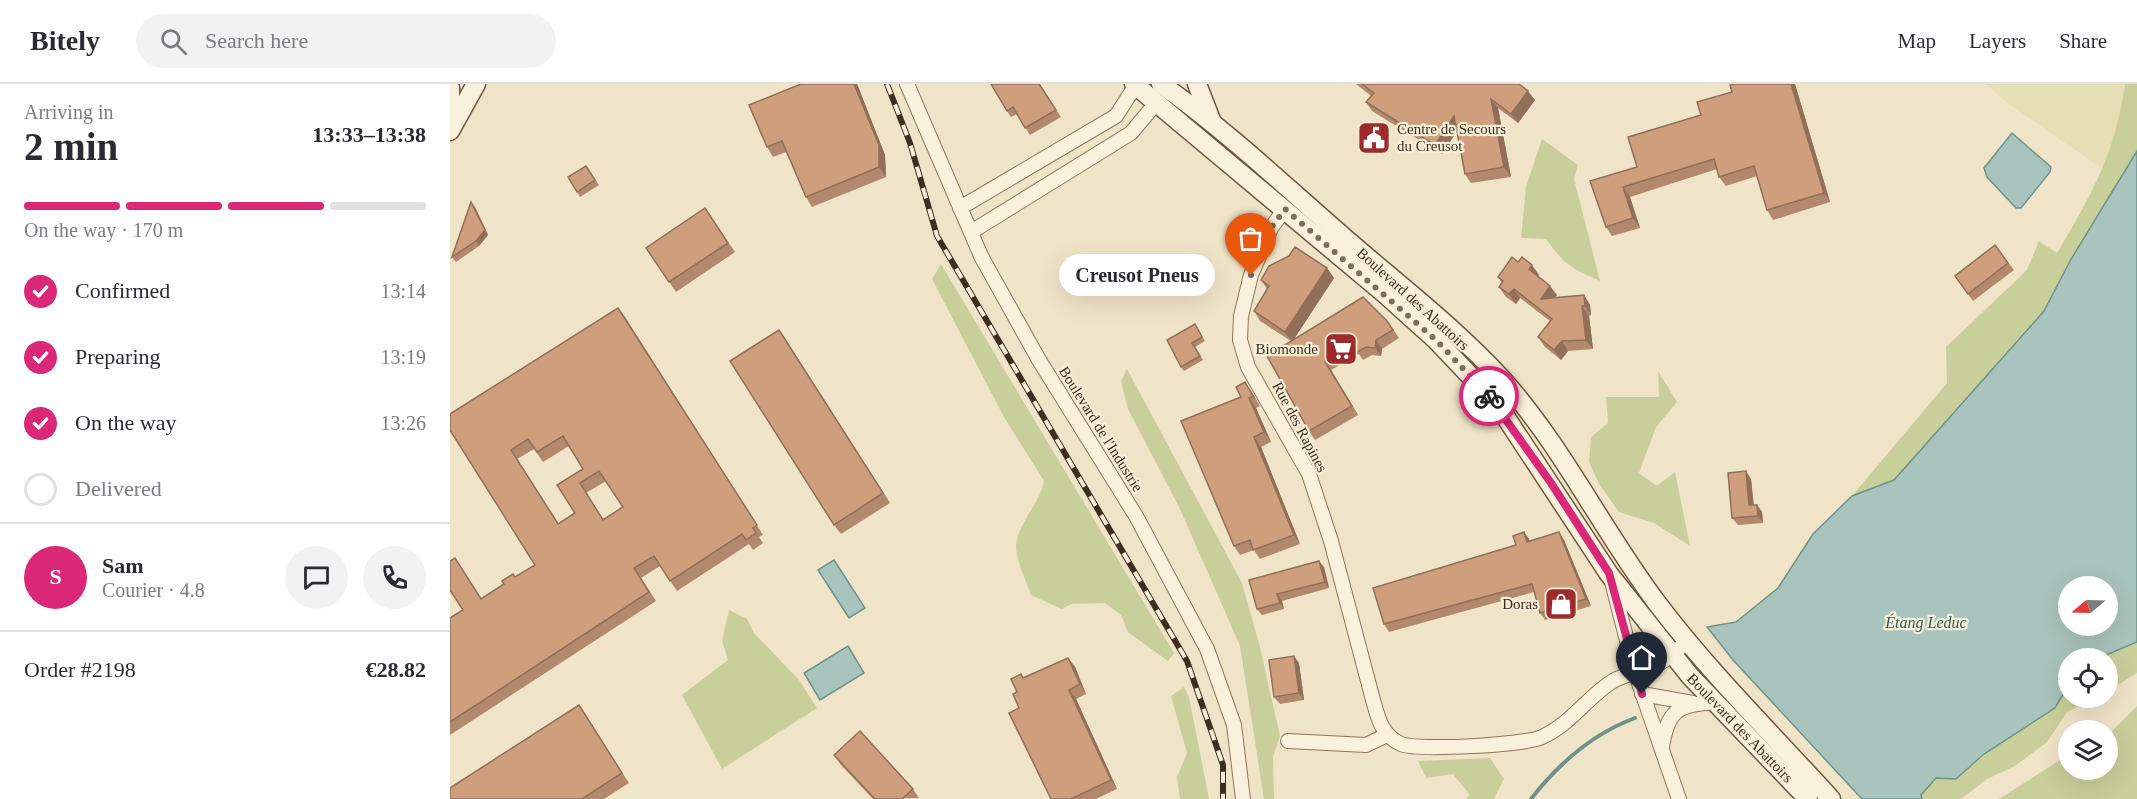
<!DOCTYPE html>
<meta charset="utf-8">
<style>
body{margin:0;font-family:"Times New Roman",serif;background:#f2f2f3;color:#2b2b33;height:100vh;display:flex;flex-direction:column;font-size:22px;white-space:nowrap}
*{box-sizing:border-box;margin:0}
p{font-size:20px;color:#7c7c81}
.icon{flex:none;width:33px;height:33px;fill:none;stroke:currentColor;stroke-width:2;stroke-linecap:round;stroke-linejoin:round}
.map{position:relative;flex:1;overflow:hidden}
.sheet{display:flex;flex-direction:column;background:#fff;width:450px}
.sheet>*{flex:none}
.needle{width:39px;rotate:251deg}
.controls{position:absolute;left:1608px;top:492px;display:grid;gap:12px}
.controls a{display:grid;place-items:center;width:60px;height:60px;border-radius:50%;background:#fff;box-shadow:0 6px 24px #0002;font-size:30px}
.pin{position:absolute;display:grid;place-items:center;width:51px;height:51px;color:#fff;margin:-62px -26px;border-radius:50% 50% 50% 0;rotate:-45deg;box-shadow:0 0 6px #0007}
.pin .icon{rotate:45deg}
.courier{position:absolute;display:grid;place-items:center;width:60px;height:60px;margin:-30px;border:4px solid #db2777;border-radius:50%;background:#fff;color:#222;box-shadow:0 2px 8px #0007}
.bubble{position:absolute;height:42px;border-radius:21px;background:#fff;box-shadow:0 6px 24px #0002;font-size:20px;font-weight:800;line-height:42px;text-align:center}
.overview em{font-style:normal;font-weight:800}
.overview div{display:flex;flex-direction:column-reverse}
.overview{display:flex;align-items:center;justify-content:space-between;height:102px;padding:0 24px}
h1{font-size:39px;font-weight:800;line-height:45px}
.bar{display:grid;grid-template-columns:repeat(4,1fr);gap:9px 6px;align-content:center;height:72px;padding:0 24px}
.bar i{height:8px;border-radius:4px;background:#e1e1e2}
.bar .active{background:#db2777}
.bar p{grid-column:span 4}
.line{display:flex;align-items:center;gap:15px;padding:0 24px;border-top:2px solid #e1e1e2}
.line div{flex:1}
.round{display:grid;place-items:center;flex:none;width:63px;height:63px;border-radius:32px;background:#f2f2f3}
ol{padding:0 24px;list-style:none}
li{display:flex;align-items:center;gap:18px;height:66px}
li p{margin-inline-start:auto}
li .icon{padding:6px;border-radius:50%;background:#db2777;color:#fff;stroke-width:4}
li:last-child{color:#7c7c81}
li i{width:33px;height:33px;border:3px solid #e1e1e2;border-radius:50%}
header{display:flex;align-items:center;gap:36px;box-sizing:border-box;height:84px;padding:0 30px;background:#fff;border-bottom:2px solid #e1e1e2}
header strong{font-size:28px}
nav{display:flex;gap:33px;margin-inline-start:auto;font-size:21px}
.search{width:420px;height:54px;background:#f2f2f3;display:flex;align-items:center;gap:15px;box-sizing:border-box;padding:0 21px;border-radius:33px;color:#7c7c81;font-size:22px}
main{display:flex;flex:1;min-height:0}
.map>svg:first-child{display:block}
.farmland{fill:#e6deb5}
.green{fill:#c9cf9b}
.water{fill:#a9c4bc;stroke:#6f938a;stroke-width:1.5;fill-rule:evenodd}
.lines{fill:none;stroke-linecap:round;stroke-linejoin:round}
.stream{stroke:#6f938a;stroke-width:4}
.street-casing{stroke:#8d765c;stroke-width:16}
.secondary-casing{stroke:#6f573f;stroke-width:21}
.street{stroke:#faf1dc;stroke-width:14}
.secondary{stroke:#faf1dc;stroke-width:18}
.rail-casing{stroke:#3d2e20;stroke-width:6}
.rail{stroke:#f7eed8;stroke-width:4;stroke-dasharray:11;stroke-linecap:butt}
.wall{fill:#b2896c;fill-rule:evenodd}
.shaded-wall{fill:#916f58}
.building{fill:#cf9f7d;stroke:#916f58;stroke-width:1.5;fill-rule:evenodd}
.done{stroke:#7c6e5b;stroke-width:6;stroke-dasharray:0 10.8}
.route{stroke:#db2777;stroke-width:8}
.labels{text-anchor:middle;stroke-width:4.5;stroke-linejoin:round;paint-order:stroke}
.poi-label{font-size:15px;fill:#3d2e20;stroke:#f7eed8;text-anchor:end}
.street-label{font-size:15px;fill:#3d2e20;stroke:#f7eed8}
.water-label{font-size:16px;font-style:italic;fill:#2f5d5a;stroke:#f7eed8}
</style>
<header>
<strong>Bitely</strong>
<div class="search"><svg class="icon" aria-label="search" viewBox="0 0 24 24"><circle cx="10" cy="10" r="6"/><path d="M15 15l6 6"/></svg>Search here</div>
<nav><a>Map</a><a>Layers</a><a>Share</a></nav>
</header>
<main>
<section class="sheet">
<div class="overview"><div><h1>2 min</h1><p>Arriving in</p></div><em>13:33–13:38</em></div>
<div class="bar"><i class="active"></i><i class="active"></i><i class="active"></i><i></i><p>On the way · 170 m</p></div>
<ol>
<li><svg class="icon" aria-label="check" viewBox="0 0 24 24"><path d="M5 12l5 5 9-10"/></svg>Confirmed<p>13:14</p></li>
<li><svg class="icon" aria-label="check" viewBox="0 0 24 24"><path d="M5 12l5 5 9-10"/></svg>Preparing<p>13:19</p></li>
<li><svg class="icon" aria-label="check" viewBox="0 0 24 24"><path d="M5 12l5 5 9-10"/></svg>On the way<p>13:26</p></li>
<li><i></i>Delivered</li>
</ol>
<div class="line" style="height:108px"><b class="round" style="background:#db2777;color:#fff">S</b><div><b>Sam</b><p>Courier · 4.8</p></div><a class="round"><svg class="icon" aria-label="chat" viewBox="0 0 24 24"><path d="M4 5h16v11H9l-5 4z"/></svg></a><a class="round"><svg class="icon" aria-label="phone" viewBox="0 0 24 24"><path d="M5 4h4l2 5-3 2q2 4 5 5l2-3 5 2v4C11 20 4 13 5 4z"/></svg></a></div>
<div class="line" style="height:78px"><div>Order #2198</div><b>€28.82</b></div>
</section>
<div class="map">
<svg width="1687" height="715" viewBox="0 0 1687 715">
<rect width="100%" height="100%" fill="#f0e4c8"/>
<!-- farmland -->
<polygon class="farmland" points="1536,0 1675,0 1671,28 1654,86 1559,20"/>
<!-- green -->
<g class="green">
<path d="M1675 0H1687V67L1620 177 1594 227 1444 396 1402 412 1497 299 1496 263 1577 186 1589 157 1607 169C1642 110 1665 70 1675 0Z"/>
<path d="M1092 55 1128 81 1124 95 1150 197C1122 185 1114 180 1096 155L1071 154 1076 103Z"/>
<path d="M491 180 724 569 718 577 678 548 671 531 655 519 621 520 612 525 581 511C577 500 565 472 566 461 569 437 590 420 594 397L554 333 482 195Z"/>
<polygon points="677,285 792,499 810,563 830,652 823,673 824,715 814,715 790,562 730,425 678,325 671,297"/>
<polygon points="1208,287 1227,318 1206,343 1189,389 1207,402 1225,388 1240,462 1204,439 1169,428 1149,400 1139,378 1141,353 1158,339 1156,313 1209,313"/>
<polygon points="279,526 297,535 304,549 349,596 367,624 272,685 232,611 278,576 272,557"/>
<polygon points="1687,558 1687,589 1658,607 1658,574 1649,574"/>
<polygon points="1618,602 1618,614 1645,614 1617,628 1597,658 1565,682 1537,695 1511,715 1472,715 1471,711 1486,694 1506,695"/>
<polygon points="734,603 739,613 759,715 730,715 727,693 737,669 721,612"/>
<polygon points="1687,622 1687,715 1549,715 1618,671 1618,686 1658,686 1658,651"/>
<polygon points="1040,674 1054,695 1044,715 1017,715 1019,710 1003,690 976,694 968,677"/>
</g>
<!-- water -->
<g class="water">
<polygon points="1562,49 1601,83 1600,88 1571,124 1566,124 1537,93 1534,84"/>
<path d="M1687 67V558L1649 574H1618V602L1605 624 1534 670 1506 695 1486 694 1471 711 1472 715H1412L1283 576 1257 543 1286 538 1328 504 1363 450 1402 412 1444 396 1594 227 1620 177ZM1658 502V542H1618V502Z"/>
<polygon points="384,476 415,524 399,534 368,486"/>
<polygon points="398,562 414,589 370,616 354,589"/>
</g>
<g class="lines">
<!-- stream -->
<path class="stream" d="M1081 715C1109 679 1142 650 1185 634"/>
<!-- street casing -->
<g class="street-casing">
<g id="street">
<polyline points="457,0 531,172 589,276 686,432 757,565 784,641 793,715"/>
<polyline points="510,124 666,32 686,1"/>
<path d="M835 125 821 144 801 191 791 232 790 256 798 283 859 390 881 457 923 616C928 634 932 652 951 660 967 667 1075 661 1092 653 1121 640 1137 613 1163 597 1175 590 1189 588 1202 583 1216 577 1227 567 1238 556"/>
<polyline points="521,148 681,49 707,18"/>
<polyline points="1161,494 1185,588 1229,715"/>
<polyline points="1192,610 1243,619"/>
<polyline points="838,657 916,661 937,651"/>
<path d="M1212 663C1218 625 1228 621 1266 618"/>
</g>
</g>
<!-- secondary casing -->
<g class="secondary-casing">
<g id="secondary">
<polyline points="684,0 935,210 986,256 1047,320 1159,490 1240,592 1358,715"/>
<path d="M711 0C777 47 836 103 897 156 949 201 1005 244 1052 295 1113 363 1152 446 1207 519 1259 588 1323 651 1381 715"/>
<polyline points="747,0 761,36"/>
<polyline points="0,4 0,31"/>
<polyline points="0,47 26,0"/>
</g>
</g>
<!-- street -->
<use href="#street" class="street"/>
<!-- secondary -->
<use href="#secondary" class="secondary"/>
<!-- rail casing -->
<g class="rail-casing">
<polyline id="rail" points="437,0 460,59 487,152 737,577 773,681 773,715"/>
</g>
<!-- rail -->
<use href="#rail" class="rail"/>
</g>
<!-- wall -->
<g class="wall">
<polygon points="351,0 407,0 435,71 436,93 362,123 356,113 336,68 323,73 317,63"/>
<polygon points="590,0 611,33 580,51 567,30 561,33 557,27"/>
<polygon points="906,0 1069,0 1085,16 1068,39 1048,24 1061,93 1021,99 1015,90 1007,47 992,70 922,27 916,18 921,12"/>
<polygon points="1345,0 1380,118 1323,136 1317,126 1307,92 1276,102 1269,93 1267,85 1180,113 1190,144 1162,152 1156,143 1140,97 1187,83 1251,31"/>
<polygon points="136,82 149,101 130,113 118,93"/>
<polygon points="25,123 38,151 29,162 6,178 2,173"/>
<polygon points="255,124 285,168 226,208 196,164"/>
<polygon points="1545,161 1564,186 1523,217 1505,192"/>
<polygon points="1068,178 1089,191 1088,192 1107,211 1105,213 1134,211 1140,221 1141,231 1139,232 1143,265 1118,267 1111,276 1095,263 1088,253 1100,237 1070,214 1066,220 1056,213 1049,203 1052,199 1048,193"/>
<polygon points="877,184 884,194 844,255 943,245 949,254 932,265 931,272 922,271 913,276 909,270 881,286 908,331 865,356 859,347 841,257 810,237 804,227 817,205 811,196"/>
<path d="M168 224 313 451 309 453 313 459 303 466 299 460 227 507 210 482 191 494 206 517 0 651V534L13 526 12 484 31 515 85 481 0 346ZM119 362 133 385 107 401 125 429 109 440 67 375 84 365 93 378ZM156 397 173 423 153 435 136 409Z"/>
<polygon points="745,240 755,257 745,263 753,276 734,287 731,283"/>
<polygon points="329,246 440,419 391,450 384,441"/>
<polygon points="801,307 810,322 806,324 821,358 811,363 850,460 810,475 804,466 790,471 784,462 791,313"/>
<polygon points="1301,395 1304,421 1307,421 1312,428 1313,439 1288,441 1282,434"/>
<polygon points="1074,448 1080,457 1114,456 1141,522 1095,536 1090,529 1084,508 939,548 934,540 1066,461"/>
<polygon points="874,483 879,504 832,517 834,525 812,531 807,525 799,496"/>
<polygon points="618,574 625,583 636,610 626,615 667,705 646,715 601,715 569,624 567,608 571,590 574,594"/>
<polygon points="849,579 854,616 830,620 824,613"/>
<polygon points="135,631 179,699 154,715 0,715"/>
<polygon points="384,671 463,705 469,714 423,715 391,681"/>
</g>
<!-- shaded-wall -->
<g class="shaded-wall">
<polygon points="404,0 407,0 435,71 436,93 429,83"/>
<polygon points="1341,0 1345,0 1380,118 1374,109"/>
<polygon points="1078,7 1085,16 1068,39 1061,30"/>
<polygon points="1041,15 1048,24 1061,93 1054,83"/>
<polygon points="1004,32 1011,41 992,70 985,61"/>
<polygon points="1173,103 1180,113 1190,144 1183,134"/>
<polygon points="21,118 25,123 38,151 29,162 26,157"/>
<polygon points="1082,181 1089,191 1085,195 1079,185"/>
<polygon points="877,184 884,194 842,258 835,248"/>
<polygon points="1100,202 1107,211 1097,224 1091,215"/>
<polygon points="1064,205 1070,214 1066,220 1059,210"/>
<polygon points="1134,211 1140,221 1141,231 1135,222"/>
<polygon points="1132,222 1139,232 1143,265 1136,256"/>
<polygon points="168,224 175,233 313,451 307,441"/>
<polygon points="329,246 336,256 440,419 433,409"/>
<polygon points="926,256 932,265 931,272 925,264"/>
<polygon points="1112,257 1118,267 1111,276 1104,266"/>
<polygon points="875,278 881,286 908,331 902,322"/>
<polygon points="795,298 801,307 810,322 803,312"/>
<polygon points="799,314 806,324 821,358 814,348"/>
<polygon points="804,353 811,363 850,460 844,451"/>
<polygon points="1296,387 1301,395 1304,429 1299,421"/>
<polygon points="1307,421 1312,428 1313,439 1308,432"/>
<polygon points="1074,448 1079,455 1082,465 1077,458"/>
<polygon points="1109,448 1114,456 1141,522 1136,515"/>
<polygon points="869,477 874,483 879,504 875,498"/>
<polygon points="827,510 832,517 834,525 830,519"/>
<polygon points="844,572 849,579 854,616 849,609"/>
<polygon points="618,574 625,583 636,610 630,600"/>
<polygon points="619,606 626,615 667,705 661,696"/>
</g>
<!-- building -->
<g class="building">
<polygon points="351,0 404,0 429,61 429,83 356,113 332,57 317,63 299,21"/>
<polygon points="541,0 589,0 606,26 575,44 563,23 557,27"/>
<polygon points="912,0 1069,0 1078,7 1061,30 1041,15 1054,83 1015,90 1004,32 985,61 916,18 924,9"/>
<polygon points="1284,0 1341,0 1374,109 1317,126 1304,82 1269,93 1264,75 1173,103 1183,134 1156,143 1140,97 1187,83 1178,53 1251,31 1247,18 1282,8 1280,1"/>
<polygon points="136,82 145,96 127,108 118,93"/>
<polygon points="21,118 35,146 26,157 2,173"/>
<polygon points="255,124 278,159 219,198 196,164"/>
<polygon points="1545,161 1558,179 1518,210 1505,192"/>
<polygon points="845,163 877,184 835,248 804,227 819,202 811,196 819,182 839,172"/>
<polygon points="1062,173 1068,178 1072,173 1082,181 1079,185 1100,202 1091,215 1134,211 1135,222 1132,222 1136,256 1112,257 1104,266 1088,253 1102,235 1064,205 1059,210 1049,203 1053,197 1048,193"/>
<polygon points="913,213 937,237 943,246 926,256 925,264 916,263 907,268 903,261 875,278 902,322 859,347 817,272"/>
<path d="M168 224 307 441 303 444 306 449 296 456 292 450 220 497 204 472 184 484 199 508 0 638V534L13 526 0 506V477L5 474 31 515 54 500 52 497 63 490 65 493 85 481 0 346V330ZM113 352 133 385 107 401 125 429 108 440 61 366 78 355 87 368ZM149 387 173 423 153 436 130 399Z"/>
<polygon points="745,240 752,253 742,259 750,272 731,283 717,256"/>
<polygon points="329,246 433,409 384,441 280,277"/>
<polygon points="795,298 803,312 799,314 814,348 804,353 844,451 803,466 800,456 784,462 731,337 791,313 786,303"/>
<polygon points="1296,387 1299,421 1307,421 1308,432 1282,434 1278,389"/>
<polygon points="1074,448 1077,458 1109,448 1136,515 1090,529 1082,500 934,540 923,504 1066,461 1063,452"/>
<polygon points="869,477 875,498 827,510 830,519 807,525 799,496"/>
<polygon points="844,572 849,609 824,613 819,576"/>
<polygon points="618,574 630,600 619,606 661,696 621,715 601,715 559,629 569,624 563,610 567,608 561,595 571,590 573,594"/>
<polygon points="129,621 172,689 132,715 0,715 0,704"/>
<polygon points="410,647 463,705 452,715 425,715 384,671"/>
</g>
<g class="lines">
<!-- done -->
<polyline class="done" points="801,191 821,144 835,125 986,256 1039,312"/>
<!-- route -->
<polyline class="route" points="1039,312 1101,399 1159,489 1192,610"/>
</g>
<!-- icons -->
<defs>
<g id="civic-square" transform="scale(1.725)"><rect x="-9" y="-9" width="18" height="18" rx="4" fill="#9e2a2b" stroke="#f7eed8"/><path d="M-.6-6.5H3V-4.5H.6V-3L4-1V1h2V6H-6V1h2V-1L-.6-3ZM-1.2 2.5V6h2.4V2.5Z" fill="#fff"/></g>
<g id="supermarket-square" transform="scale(1.725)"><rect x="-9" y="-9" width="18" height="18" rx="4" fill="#9e2a2b" stroke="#f7eed8"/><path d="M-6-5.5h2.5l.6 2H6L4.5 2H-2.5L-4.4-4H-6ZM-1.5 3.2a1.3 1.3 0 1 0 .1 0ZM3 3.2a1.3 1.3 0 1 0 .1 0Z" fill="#fff"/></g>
<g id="shop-square" transform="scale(1.725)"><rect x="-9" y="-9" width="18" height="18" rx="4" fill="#9e2a2b" stroke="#f7eed8"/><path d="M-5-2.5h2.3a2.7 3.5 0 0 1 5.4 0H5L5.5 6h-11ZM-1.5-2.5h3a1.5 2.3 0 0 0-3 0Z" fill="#fff"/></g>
</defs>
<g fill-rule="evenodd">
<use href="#civic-square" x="924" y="54"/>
<use href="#supermarket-square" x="891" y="265"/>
<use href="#shop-square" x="1111" y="520"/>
</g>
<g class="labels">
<!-- poi labels -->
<g class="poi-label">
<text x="947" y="50" text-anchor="start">Centre de Secours<tspan x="947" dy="17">du Creusot</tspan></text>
<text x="868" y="270">Biomonde</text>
<text x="1088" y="525">Doras</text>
</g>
<!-- street labels -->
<g class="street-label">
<text transform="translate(963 215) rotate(42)" y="5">Boulevard des Abattoirs</text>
<text transform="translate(850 343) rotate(62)" y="5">Rue des Rapines</text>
<text transform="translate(651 345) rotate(58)" y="5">Boulevard de l'Industrie</text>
<text transform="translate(1290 644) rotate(46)" y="5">Boulevard des Abattoirs</text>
</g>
<!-- water labels -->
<g class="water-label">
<text x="1476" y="544">Étang Leduc</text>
</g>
</g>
</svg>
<div class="controls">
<a><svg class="needle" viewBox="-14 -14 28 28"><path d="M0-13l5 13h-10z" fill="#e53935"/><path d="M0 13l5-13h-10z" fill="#7c7c81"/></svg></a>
<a><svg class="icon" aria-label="locate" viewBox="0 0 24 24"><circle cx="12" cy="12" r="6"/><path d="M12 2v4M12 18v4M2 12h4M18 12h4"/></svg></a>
<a><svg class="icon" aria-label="layers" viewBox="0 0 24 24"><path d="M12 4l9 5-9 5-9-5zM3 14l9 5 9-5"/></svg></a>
</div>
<div class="pin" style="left:801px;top:191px;background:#ea580c"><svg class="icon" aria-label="bag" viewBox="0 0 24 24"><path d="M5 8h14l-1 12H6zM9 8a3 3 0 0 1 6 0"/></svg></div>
<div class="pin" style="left:1192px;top:610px;background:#1f2937"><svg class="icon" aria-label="home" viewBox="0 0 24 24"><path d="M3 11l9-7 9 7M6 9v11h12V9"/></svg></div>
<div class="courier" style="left:1039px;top:312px"><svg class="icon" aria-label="bike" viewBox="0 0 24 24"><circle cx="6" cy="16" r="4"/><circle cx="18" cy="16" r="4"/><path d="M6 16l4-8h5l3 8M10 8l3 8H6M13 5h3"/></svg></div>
<div class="bubble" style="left:609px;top:170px;width:156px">Creusot Pneus</div>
</div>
</main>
